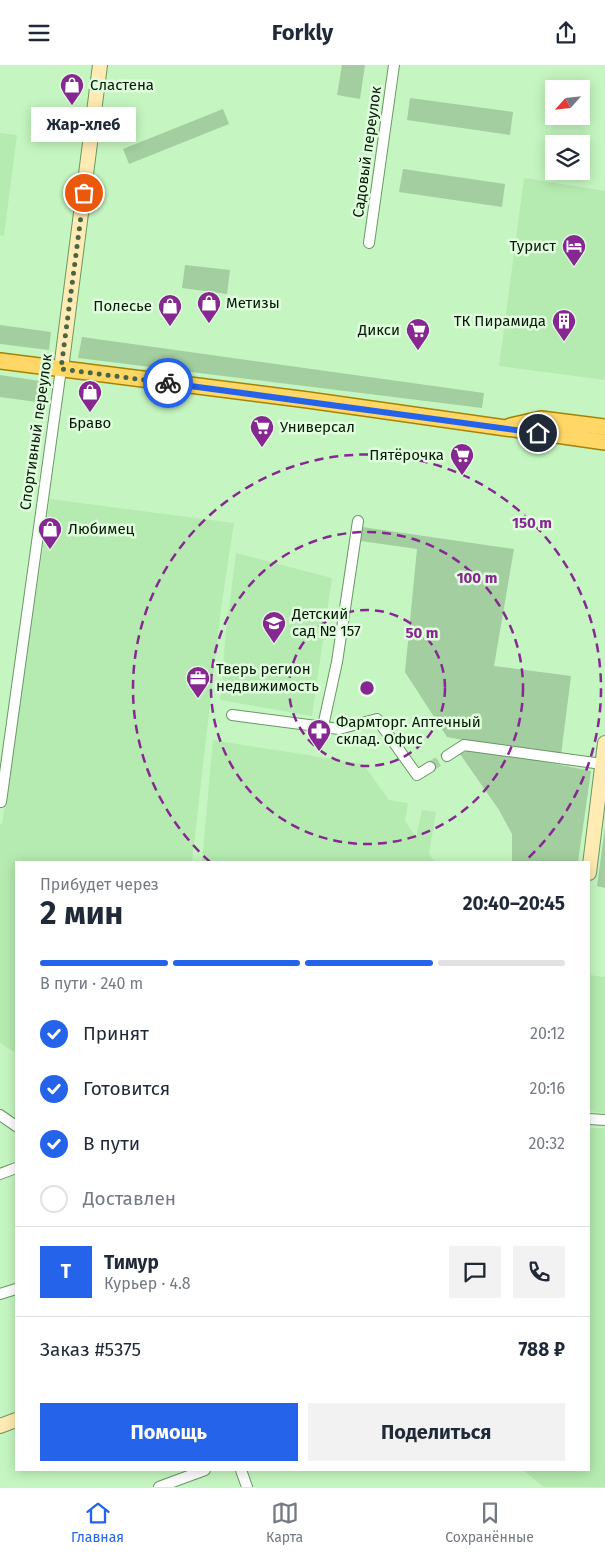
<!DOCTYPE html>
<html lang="ru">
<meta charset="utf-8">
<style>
body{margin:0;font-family:"Fira Sans",sans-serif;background:#f2f2f3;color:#1f2937;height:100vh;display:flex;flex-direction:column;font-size:19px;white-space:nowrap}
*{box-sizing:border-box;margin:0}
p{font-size:16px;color:#747a83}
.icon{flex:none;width:28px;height:28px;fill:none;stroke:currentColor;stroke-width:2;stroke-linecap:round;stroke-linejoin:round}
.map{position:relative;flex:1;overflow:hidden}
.details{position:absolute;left:15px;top:796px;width:575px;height:610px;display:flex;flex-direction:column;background:#fff;border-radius:0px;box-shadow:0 2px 12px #0003}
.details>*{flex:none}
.needle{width:32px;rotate:243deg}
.tools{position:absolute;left:545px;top:15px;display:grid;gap:10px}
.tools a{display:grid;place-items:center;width:45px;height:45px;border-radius:0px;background:#fff;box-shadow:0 2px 12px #0003;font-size:25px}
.pin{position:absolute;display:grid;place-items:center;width:42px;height:42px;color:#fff;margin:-21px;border:2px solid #fff;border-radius:50%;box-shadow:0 1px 5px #0007}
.courier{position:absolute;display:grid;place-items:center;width:50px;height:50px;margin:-25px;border:4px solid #2563eb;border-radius:50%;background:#fff;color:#222;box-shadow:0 1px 6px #0007}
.bubble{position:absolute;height:35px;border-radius:0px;background:#fff;box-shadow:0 2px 12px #0003;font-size:16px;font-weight:700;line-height:35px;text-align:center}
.summary em{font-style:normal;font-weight:700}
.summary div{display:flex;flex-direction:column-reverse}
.summary{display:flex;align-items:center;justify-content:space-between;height:85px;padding:0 25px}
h1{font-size:32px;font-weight:700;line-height:38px}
.bar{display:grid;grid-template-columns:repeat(4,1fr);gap:8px 5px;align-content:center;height:60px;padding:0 25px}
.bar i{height:6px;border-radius:4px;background:#e0e1e3}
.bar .selected{background:#2563eb}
.bar p{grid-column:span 4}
.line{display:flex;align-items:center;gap:12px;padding:0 25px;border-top:1px solid #e0e1e3}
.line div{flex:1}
.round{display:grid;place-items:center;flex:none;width:52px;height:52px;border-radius:0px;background:#f2f2f3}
ol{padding:0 25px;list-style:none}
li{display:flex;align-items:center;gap:15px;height:55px}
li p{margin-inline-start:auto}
li .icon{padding:5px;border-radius:50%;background:#2563eb;color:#fff;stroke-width:4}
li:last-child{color:#747a83}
li i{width:28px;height:28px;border:2px solid #e0e1e3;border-radius:50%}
.action{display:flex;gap:10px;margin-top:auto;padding:10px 25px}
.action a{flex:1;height:58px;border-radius:0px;background:#2563eb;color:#fff;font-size:20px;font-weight:700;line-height:58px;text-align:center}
.action a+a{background:#f2f2f3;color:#1f2937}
header{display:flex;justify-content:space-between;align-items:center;height:65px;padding:0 25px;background:#fff;font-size:22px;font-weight:700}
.tabs{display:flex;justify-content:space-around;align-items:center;height:70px;border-top:1px solid #e0e1e3;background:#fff;font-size:14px;color:#747a83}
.tabs a{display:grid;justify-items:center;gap:2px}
.tabs .selected{color:#2563eb}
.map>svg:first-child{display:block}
.built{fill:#b5ebb0}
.green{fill:#a3ce9f}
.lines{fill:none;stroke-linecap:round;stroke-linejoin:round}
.street-tunnel{stroke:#a8d5a5;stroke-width:10;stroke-dasharray:10 5;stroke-linecap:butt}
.street-casing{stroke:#699765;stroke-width:12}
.secondary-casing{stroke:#699765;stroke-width:16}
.primary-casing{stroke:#a78202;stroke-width:18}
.street{stroke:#fff;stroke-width:10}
.secondary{stroke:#ffebb3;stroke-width:14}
.primary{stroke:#fed767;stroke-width:15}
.done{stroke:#486547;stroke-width:5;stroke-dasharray:0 9}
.route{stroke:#2563eb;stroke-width:6}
.ring{fill:none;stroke:#862792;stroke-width:2.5;stroke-dasharray:9 6}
.labels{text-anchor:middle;stroke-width:5;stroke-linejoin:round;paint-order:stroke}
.poi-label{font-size:15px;fill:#051705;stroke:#e0fedd;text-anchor:start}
.street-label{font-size:15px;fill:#051705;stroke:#e0fedd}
.centre{fill:#862792;stroke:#e0fedd;stroke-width:2.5}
.ring-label{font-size:15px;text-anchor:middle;font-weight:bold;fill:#862792;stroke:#e0fedd;stroke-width:5;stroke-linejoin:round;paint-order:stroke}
</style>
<header><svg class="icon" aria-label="menu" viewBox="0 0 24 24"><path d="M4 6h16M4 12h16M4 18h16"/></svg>Forkly<svg class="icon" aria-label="share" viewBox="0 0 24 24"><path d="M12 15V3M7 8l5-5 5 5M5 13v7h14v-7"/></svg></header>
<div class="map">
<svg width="605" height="1422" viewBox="0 0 605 1422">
<rect width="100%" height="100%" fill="#c5f6c1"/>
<!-- built -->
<g class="built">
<polygon points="0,68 17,70 4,171 0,170"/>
<polygon points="524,113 605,126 605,315 499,301"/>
<polygon points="50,434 234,458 221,543 192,797 16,798 16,988 0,978 0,759 2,759"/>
<polygon points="236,488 332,513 312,651 220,635 226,566"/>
<polygon points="213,675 363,699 389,735 408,738 405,756 416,772 422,745 436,747 429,789 435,797 202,797"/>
<polygon points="589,910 605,912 605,1048 589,1046"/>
<polygon points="589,1063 605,1063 605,1422 544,1422 523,1405 589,1405"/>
</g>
<!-- green -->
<g class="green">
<polygon points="342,0 365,0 360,34 337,30"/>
<polygon points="410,33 513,47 510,70 407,55"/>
<polygon points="223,44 229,59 129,99 123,84"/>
<polygon points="403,104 505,119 502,142 399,127"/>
<polygon points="185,200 230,205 227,229 182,223"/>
<polygon points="0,260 51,267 49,285 0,279"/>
<polygon points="82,272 484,328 482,343 78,293"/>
<polygon points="0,310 40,316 37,337 0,332"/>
<polygon points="362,462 514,484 494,601 571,611 561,690 500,682 447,672 405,607 417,484 361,476"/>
<polygon points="474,683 591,706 578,797 512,797 512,769 499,745 460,689"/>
<polygon points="605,762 605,823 597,821"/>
</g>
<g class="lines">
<!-- street-tunnel -->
<polyline class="street-tunnel" points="430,702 447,691"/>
<!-- street casing -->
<g class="street-casing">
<g id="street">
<polyline points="369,178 394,0"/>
<polyline points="232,650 339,664 377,654 417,710 430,702"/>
<polyline points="323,661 337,597 358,456"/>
<polyline points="447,691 464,680 602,699"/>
<polyline points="1,737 61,304"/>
<polyline points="0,1050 16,1061"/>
<polyline points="589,1054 605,1055"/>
<polyline points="0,1109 16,1103"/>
<polyline points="0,1229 16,1224"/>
<polyline points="241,1405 247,1422"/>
<polyline points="159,1422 205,1405"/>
</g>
</g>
<!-- secondary casing -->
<g class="secondary-casing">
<g id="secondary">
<polyline points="61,304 100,0"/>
<polyline points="589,808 605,678"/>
<polyline points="0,1361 16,1355"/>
</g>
</g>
<!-- primary casing -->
<g class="primary-casing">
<g id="primary">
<polyline points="0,296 308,335 605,377"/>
<polyline points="510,361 541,354 605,362"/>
</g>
</g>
<!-- street -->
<use href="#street" class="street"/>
<!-- secondary -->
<use href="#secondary" class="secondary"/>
<!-- primary -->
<use href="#primary" class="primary"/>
</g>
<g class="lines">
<!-- done -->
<polyline class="done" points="84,128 61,304 168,318"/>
<!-- route -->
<polyline class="route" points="168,318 538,368"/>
</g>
<!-- distance rings -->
<g class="ring">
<circle cx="367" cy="623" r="78"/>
<circle cx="367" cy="623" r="156"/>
<path d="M210 797A234 234 0 1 1 524 797"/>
</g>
<!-- icons -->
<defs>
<g id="shop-pin" transform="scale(1.25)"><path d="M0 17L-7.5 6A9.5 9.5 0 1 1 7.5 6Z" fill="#862792" stroke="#e0fedd"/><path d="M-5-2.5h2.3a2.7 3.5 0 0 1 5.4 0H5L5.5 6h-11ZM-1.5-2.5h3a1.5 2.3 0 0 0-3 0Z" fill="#fff"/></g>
<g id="hotel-pin" transform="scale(1.25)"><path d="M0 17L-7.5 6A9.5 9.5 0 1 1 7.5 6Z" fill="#862792" stroke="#e0fedd"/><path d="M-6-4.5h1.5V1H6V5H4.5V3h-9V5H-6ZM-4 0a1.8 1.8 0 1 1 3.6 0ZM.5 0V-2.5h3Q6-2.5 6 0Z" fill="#fff"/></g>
<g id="building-pin" transform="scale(1.25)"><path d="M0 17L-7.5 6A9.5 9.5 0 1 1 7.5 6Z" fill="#862792" stroke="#e0fedd"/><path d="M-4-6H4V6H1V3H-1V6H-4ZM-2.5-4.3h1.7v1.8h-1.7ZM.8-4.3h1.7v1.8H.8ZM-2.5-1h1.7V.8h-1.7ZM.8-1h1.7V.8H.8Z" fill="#fff"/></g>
<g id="supermarket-pin" transform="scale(1.25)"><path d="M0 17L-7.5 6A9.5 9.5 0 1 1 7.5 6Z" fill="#862792" stroke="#e0fedd"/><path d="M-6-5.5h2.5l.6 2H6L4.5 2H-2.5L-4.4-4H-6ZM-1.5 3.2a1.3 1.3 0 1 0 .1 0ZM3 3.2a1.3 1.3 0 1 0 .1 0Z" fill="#fff"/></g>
<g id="school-pin" transform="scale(1.25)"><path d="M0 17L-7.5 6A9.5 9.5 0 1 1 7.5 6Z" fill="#862792" stroke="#e0fedd"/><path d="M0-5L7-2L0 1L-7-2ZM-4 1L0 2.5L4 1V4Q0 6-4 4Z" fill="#fff"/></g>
<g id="office-pin" transform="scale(1.25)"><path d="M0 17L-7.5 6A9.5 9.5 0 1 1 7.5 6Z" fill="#862792" stroke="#e0fedd"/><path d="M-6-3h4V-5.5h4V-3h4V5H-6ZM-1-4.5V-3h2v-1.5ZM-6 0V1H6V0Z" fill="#fff"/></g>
<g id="pharmacy-pin" transform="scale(1.25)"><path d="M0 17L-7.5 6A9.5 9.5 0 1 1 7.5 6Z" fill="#862792" stroke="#e0fedd"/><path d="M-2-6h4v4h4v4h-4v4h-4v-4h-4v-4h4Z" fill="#fff"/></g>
</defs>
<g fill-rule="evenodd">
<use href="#shop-pin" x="72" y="20"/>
<use href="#hotel-pin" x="574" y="181"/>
<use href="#shop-pin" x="209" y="238"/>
<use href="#shop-pin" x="170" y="241"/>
<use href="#building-pin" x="564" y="256"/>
<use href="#supermarket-pin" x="418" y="265"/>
<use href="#shop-pin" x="90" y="327"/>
<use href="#supermarket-pin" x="262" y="362"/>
<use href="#supermarket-pin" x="462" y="390"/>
<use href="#shop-pin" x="50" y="464"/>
<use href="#school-pin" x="274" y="558"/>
<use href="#office-pin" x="198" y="613"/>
<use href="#pharmacy-pin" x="319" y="666"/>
</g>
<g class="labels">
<!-- poi labels -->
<g class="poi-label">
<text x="90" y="25">Сластена</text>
<text x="556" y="186" text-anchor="end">Турист</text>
<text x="226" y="243">Метизы</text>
<text x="152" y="246" text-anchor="end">Полесье</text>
<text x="546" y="261" text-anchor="end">ТК Пирамида</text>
<text x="400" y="270" text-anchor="end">Дикси</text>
<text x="90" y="363" text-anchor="middle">Браво</text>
<text x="280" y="367">Универсал</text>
<text x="444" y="395" text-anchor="end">Пятёрочка</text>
<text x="68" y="469">Любимец</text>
<text x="292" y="554">Детский<tspan x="292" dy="17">сад № 157</tspan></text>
<text x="216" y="609">Тверь регион<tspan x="216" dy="17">недвижимость</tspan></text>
<text x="336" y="662">Фармторг. Аптечный<tspan x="336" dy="17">склад. Офис</tspan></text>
</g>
<!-- street labels -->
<g class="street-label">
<text transform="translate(367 87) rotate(-82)" y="5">Садовый переулок</text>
<text transform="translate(36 367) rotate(-82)" y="5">Спортивный переулок</text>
</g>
</g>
<circle cx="367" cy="623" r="8" class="centre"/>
<g class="ring-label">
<text x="532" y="463">150 m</text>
<text x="477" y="518">100 m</text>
<text x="422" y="573">50 m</text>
</g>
</svg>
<div class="tools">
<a><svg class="needle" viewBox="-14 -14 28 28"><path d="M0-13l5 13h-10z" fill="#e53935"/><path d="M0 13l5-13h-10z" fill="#747a83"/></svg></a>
<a><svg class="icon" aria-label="layers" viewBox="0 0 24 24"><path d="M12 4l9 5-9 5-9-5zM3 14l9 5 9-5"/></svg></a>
</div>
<div class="pin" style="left:84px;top:128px;background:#ea580c"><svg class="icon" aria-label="bag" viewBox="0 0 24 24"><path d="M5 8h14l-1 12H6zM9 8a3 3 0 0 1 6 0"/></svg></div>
<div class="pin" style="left:538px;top:368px;background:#1f2937"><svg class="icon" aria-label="home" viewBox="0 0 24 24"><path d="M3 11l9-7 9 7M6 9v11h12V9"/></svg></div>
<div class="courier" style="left:168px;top:318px"><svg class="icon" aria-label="bike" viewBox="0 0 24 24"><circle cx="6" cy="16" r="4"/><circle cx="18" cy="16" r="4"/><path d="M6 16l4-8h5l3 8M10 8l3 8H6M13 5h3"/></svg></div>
<div class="bubble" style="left:31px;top:42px;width:105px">Жар-хлеб</div>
<section class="details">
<div class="summary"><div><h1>2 мин</h1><p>Прибудет через</p></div><em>20:40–20:45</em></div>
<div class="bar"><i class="selected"></i><i class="selected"></i><i class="selected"></i><i></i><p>В пути · 240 m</p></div>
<ol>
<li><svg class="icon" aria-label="check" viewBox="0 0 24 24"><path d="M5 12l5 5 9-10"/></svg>Принят<p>20:12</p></li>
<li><svg class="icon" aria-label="check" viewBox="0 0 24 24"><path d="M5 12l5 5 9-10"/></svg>Готовится<p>20:16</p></li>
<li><svg class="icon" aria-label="check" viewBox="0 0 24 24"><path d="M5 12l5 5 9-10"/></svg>В пути<p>20:32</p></li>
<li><i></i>Доставлен</li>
</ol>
<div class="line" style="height:90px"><b class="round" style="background:#2563eb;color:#fff">Т</b><div><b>Тимур</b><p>Курьер · 4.8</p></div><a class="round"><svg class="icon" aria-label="chat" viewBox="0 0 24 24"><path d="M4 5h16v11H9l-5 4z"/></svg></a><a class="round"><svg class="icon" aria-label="phone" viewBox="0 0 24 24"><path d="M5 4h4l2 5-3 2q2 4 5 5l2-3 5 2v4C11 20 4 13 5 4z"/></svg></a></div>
<div class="line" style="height:65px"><div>Заказ #5375</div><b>788 ₽</b></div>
<div class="action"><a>Помощь</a><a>Поделиться</a></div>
</section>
</div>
<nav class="tabs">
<a class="selected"><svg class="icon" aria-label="home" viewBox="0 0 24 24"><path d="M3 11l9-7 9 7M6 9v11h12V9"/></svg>Главная</a>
<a><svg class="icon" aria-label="map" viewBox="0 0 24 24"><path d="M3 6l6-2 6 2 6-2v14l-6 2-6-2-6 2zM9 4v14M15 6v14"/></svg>Карта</a>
<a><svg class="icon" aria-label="saved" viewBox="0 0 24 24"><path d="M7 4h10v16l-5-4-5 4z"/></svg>Сохранённые</a>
</nav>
